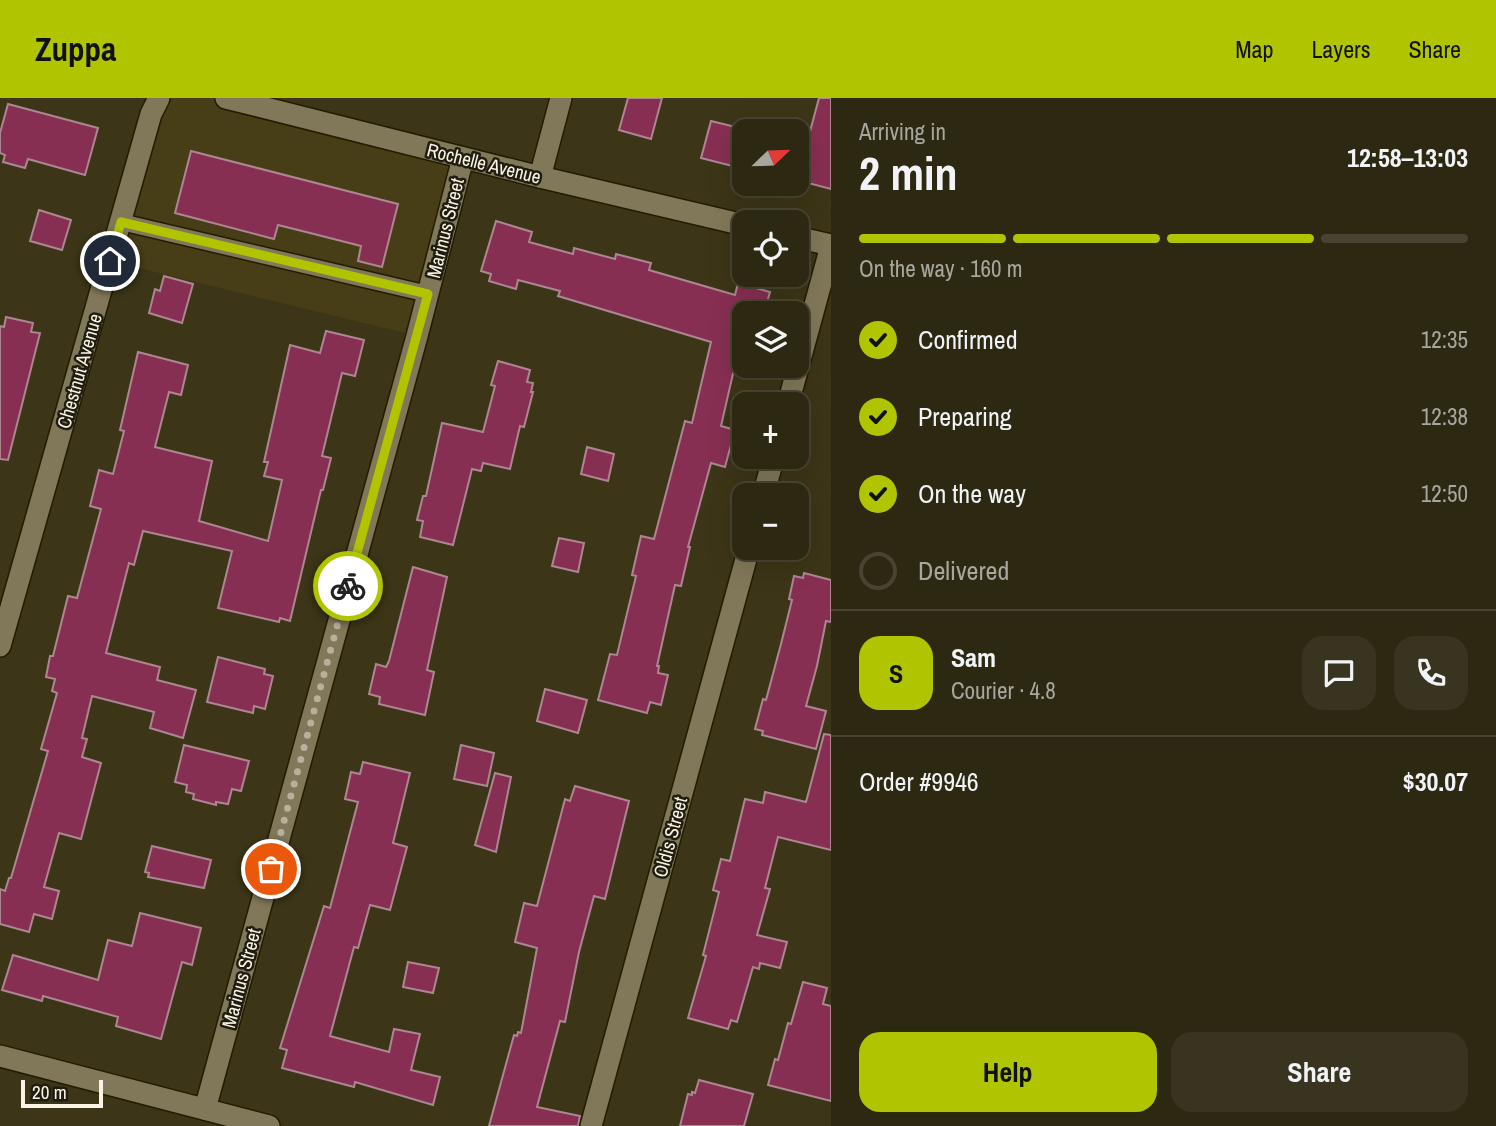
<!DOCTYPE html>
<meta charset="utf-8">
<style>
body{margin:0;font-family:"Archivo Narrow",sans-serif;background:#39341f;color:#f1f3f6;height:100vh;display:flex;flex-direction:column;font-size:26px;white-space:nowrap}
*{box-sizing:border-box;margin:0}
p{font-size:23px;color:#a7a69f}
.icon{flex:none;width:38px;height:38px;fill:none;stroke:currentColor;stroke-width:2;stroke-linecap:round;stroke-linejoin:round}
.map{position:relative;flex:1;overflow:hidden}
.sheet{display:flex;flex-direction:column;background:#2d2811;width:665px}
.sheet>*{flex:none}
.needle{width:46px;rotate:67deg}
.buttons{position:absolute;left:732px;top:21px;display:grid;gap:14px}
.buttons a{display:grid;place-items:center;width:77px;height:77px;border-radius:14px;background:#2d2811;box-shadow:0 7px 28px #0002,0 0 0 2px #484431;font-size:35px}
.scale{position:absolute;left:21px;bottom:18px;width:82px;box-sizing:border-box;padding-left:7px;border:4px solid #f9f4e3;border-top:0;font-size:19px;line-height:24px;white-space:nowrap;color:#f9f4e3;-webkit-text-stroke:5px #201d10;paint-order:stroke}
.pin{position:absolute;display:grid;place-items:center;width:60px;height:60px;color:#fff;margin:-30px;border:4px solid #fff;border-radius:50%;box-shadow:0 2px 7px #0007}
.courier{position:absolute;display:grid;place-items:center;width:70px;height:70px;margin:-35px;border:5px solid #b0c500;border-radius:50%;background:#fff;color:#222;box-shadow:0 2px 9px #0007}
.headline em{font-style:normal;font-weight:800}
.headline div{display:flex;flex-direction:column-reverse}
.headline{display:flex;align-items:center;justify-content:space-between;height:119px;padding:0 28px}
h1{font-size:46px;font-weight:800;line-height:52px}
.bar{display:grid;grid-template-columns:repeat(4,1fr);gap:10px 7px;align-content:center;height:84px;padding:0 28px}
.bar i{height:9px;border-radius:5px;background:#484431}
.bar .on{background:#b0c500}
.bar p{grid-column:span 4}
.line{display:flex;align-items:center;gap:18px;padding:0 28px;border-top:2px solid #484431}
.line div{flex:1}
.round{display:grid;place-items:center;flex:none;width:74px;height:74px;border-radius:21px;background:#39341f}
ol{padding:0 28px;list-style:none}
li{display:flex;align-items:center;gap:21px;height:77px}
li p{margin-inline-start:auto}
li .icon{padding:7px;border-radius:50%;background:#b0c500;color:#111;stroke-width:4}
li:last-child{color:#a7a69f}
li i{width:38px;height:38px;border:4px solid #484431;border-radius:50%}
.button{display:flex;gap:14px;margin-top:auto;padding:14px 28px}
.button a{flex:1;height:80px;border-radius:21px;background:#b0c500;color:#111;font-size:28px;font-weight:800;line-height:80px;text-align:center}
.button a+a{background:#39341f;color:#f1f3f6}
header{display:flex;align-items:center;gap:42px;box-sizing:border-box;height:98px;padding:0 35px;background:#b0c500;color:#111}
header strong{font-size:33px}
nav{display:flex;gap:38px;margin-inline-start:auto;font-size:24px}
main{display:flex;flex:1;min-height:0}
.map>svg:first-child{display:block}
.built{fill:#473d17}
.building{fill:#872f52;stroke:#ac8792;stroke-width:2}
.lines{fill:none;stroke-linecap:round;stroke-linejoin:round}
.lane-casing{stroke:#231c00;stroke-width:19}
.street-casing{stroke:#231c00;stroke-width:24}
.secondary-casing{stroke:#231c00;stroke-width:24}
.lane{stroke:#807858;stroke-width:16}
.street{stroke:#807858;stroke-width:21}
.secondary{stroke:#807858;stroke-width:21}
.done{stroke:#b7b19c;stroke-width:7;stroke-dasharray:0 12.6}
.route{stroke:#b0c500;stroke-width:9}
.labels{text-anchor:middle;stroke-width:5;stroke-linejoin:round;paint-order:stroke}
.street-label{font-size:19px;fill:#f9f4e3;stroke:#201d10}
</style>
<header>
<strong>Zuppa</strong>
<nav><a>Map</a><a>Layers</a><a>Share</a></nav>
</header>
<main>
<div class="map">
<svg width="831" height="1028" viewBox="0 0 831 1028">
<rect width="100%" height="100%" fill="#3c3517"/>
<!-- built -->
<polygon class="built" points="159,0 226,0 463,60 417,238 110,163"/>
<!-- building -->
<g class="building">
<polygon points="628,0 662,0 651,41 619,32"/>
<polygon points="819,0 831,0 831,91 797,82"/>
<polygon points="8,6 98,30 85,77 28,61 25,70 3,64 5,57 0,55 0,35"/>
<polygon points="711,23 744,31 744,71 701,60"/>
<polygon points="191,53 398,106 382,169 358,163 361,148 310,135 278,127 274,141 175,115"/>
<polygon points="39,112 71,122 62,152 30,143"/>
<polygon points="496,123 532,134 529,144 573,156 574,150 615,161 616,156 651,165 649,172 735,197 738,185 770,194 764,215 744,215 744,246 740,245 721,328 735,332 725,369 711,365 688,449 690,449 681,488 675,487 657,568 659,568 658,575 668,577 661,607 650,604 647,615 598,602 610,556 617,557 636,478 632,477 641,438 654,441 685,323 692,325 711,244 558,198 560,193 518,182 516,191 489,183 491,176 481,173"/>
<polygon points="164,178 193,186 182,225 149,215 155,191 160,193"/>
<polygon points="6,219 33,225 31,234 40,235 8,362 0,361 0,228 4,229"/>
<polygon points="326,233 364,242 355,278 342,275 322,358 331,360 323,392 321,392 290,523 280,520 279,524 218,510 232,453 143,433 134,467 129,465 106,555 160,569 157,582 196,592 183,640 150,630 154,614 92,598 82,640 87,641 82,659 101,665 81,741 59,735 44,789 59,793 52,821 34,816 29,834 0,826 0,791 5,793 9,780 11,780 48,653 41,651 57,595 52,593 55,581 46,579 50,558 53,558 68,498 77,500 101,411 90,408 99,372 113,376 124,333 120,332 138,254 188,267 181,297 169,294 155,349 212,363 199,423 268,443 282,382 264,378 268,364 264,364 290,247 320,255"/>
<polygon points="498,263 530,272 527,284 533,285 531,294 533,294 524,329 520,328 510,371 483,365 481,373 472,371 453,447 420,439 423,423 417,422 423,398 426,398 442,325 483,334 495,288 491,287"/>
<polygon points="587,349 614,356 608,383 581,376"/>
<polygon points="559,440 584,445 578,474 552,468"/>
<polygon points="413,469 447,479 427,572 434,574 425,617 379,606 380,599 369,596 376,566 386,569 389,563"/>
<polygon points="804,475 831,482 831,524 826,523 817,568 806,608 826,613 816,651 762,637 763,633 755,631 763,601 766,602 781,546 792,502 789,501 794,478 803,480"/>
<polygon points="218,559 265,571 264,576 273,578 265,611 254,608 253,615 207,604"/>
<polygon points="545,591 587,602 578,635 537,623"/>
<polygon points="824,636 831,637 831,752 778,739 765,790 770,791 757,837 787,844 780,870 760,865 759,871 753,869 737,924 731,922 728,931 688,920 706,858 703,857 719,794 713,792 721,761 730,763 745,701 763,705 765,694 806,704"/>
<polygon points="184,647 249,663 241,693 232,691 228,706 216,704 216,707 193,701 194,696 186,694 187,687 175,684"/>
<polygon points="461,647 494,655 487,688 454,681"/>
<polygon points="363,664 410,675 393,745 407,749 390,812 370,807 358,850 354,849 330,938 389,954 394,931 420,936 411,972 440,979 433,1007 355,984 354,989 282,970 287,952 280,950 324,808 330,810 358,704 345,701 351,674 360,676"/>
<polygon points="495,675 511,679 496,754 475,747"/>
<polygon points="575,688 629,703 605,801 594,798 579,854 565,924 560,923 537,1009 580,1018 578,1028 489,1028 514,937 517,938 518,934 521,935 537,850 515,844 524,805 537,808 565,701 570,703"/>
<polygon points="152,748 211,762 204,790 148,779 149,775 145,774"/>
<polygon points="140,815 201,830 192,867 182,864 161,941 116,928 118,919 43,898 42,903 2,892 13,857 98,882 108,842 132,848"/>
<polygon points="408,864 439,870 433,895 403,889"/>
<polygon points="803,884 827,890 823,906 831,908 831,1003 768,987 775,961 778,962 788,925 791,926"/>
<polygon points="699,982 753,996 744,1028 680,1028 688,996 692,997 692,994 695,995"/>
</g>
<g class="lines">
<!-- lane casing -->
<g class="lane-casing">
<polyline id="lane" points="121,124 428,196"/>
</g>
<!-- street casing -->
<g class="street-casing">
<g id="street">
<polyline points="540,79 561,0"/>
<polyline points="788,306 831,148"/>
<polyline points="763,397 774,359"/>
<polyline points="0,548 151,16 159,0"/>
<polyline points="0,958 269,1028"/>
<polyline points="205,1011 417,238 463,60"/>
<polyline points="591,1028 749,450"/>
</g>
</g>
<!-- secondary casing -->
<g class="secondary-casing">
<g id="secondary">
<polyline points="226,0 540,79 744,127"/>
<polyline points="796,139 831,147"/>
</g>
</g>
<!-- lane -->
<use href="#lane" class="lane"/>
<!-- street -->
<use href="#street" class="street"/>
<!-- secondary -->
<use href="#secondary" class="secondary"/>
</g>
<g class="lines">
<!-- done -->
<polyline class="done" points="271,771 348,488"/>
<!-- route -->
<polyline class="route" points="110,163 121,124 428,196 348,488"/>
</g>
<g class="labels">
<!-- street labels -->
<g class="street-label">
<text transform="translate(484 65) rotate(14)" y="7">Rochelle Avenue</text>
<text transform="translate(445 130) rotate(-76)" y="7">Marinus Street</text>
<text transform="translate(79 273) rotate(-74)" y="7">Chestnut Avenue</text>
<text transform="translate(670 739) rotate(-75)" y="7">Oldis Street</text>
<text transform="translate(241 880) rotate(-75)" y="7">Marinus Street</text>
</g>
</g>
</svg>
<div class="buttons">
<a><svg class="needle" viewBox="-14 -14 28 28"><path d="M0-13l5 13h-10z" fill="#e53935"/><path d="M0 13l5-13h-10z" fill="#a7a69f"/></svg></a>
<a><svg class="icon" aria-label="locate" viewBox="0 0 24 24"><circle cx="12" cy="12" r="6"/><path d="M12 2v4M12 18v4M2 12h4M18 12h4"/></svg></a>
<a><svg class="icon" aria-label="layers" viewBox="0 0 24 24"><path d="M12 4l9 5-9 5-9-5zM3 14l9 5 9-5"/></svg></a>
<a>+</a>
<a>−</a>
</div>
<div class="scale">20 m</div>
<div class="pin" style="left:271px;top:771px;background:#ea580c"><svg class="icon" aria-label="bag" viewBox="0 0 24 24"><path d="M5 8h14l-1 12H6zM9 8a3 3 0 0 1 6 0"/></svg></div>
<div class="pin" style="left:110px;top:163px;background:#1f2937"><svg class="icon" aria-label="home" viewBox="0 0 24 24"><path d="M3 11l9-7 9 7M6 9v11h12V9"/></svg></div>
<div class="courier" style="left:348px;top:488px"><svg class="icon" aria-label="bike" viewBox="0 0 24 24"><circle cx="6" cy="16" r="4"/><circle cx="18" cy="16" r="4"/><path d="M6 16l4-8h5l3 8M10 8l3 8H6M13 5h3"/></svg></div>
</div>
<section class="sheet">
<div class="headline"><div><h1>2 min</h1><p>Arriving in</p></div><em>12:58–13:03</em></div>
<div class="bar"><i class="on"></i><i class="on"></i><i class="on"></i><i></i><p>On the way · 160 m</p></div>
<ol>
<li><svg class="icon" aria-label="check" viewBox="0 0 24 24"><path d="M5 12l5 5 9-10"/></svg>Confirmed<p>12:35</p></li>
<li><svg class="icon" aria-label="check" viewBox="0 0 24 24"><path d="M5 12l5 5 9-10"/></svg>Preparing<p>12:38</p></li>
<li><svg class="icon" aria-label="check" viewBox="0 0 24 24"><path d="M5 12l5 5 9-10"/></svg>On the way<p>12:50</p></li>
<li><i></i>Delivered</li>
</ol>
<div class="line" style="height:126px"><b class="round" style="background:#b0c500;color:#111">S</b><div><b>Sam</b><p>Courier · 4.8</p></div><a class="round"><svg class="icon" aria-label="chat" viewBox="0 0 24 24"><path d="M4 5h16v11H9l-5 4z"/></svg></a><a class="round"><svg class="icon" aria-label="phone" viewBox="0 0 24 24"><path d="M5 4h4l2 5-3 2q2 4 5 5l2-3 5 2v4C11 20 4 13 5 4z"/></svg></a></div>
<div class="line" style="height:91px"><div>Order #9946</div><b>$30.07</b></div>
<div class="button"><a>Help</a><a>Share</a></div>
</section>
</main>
